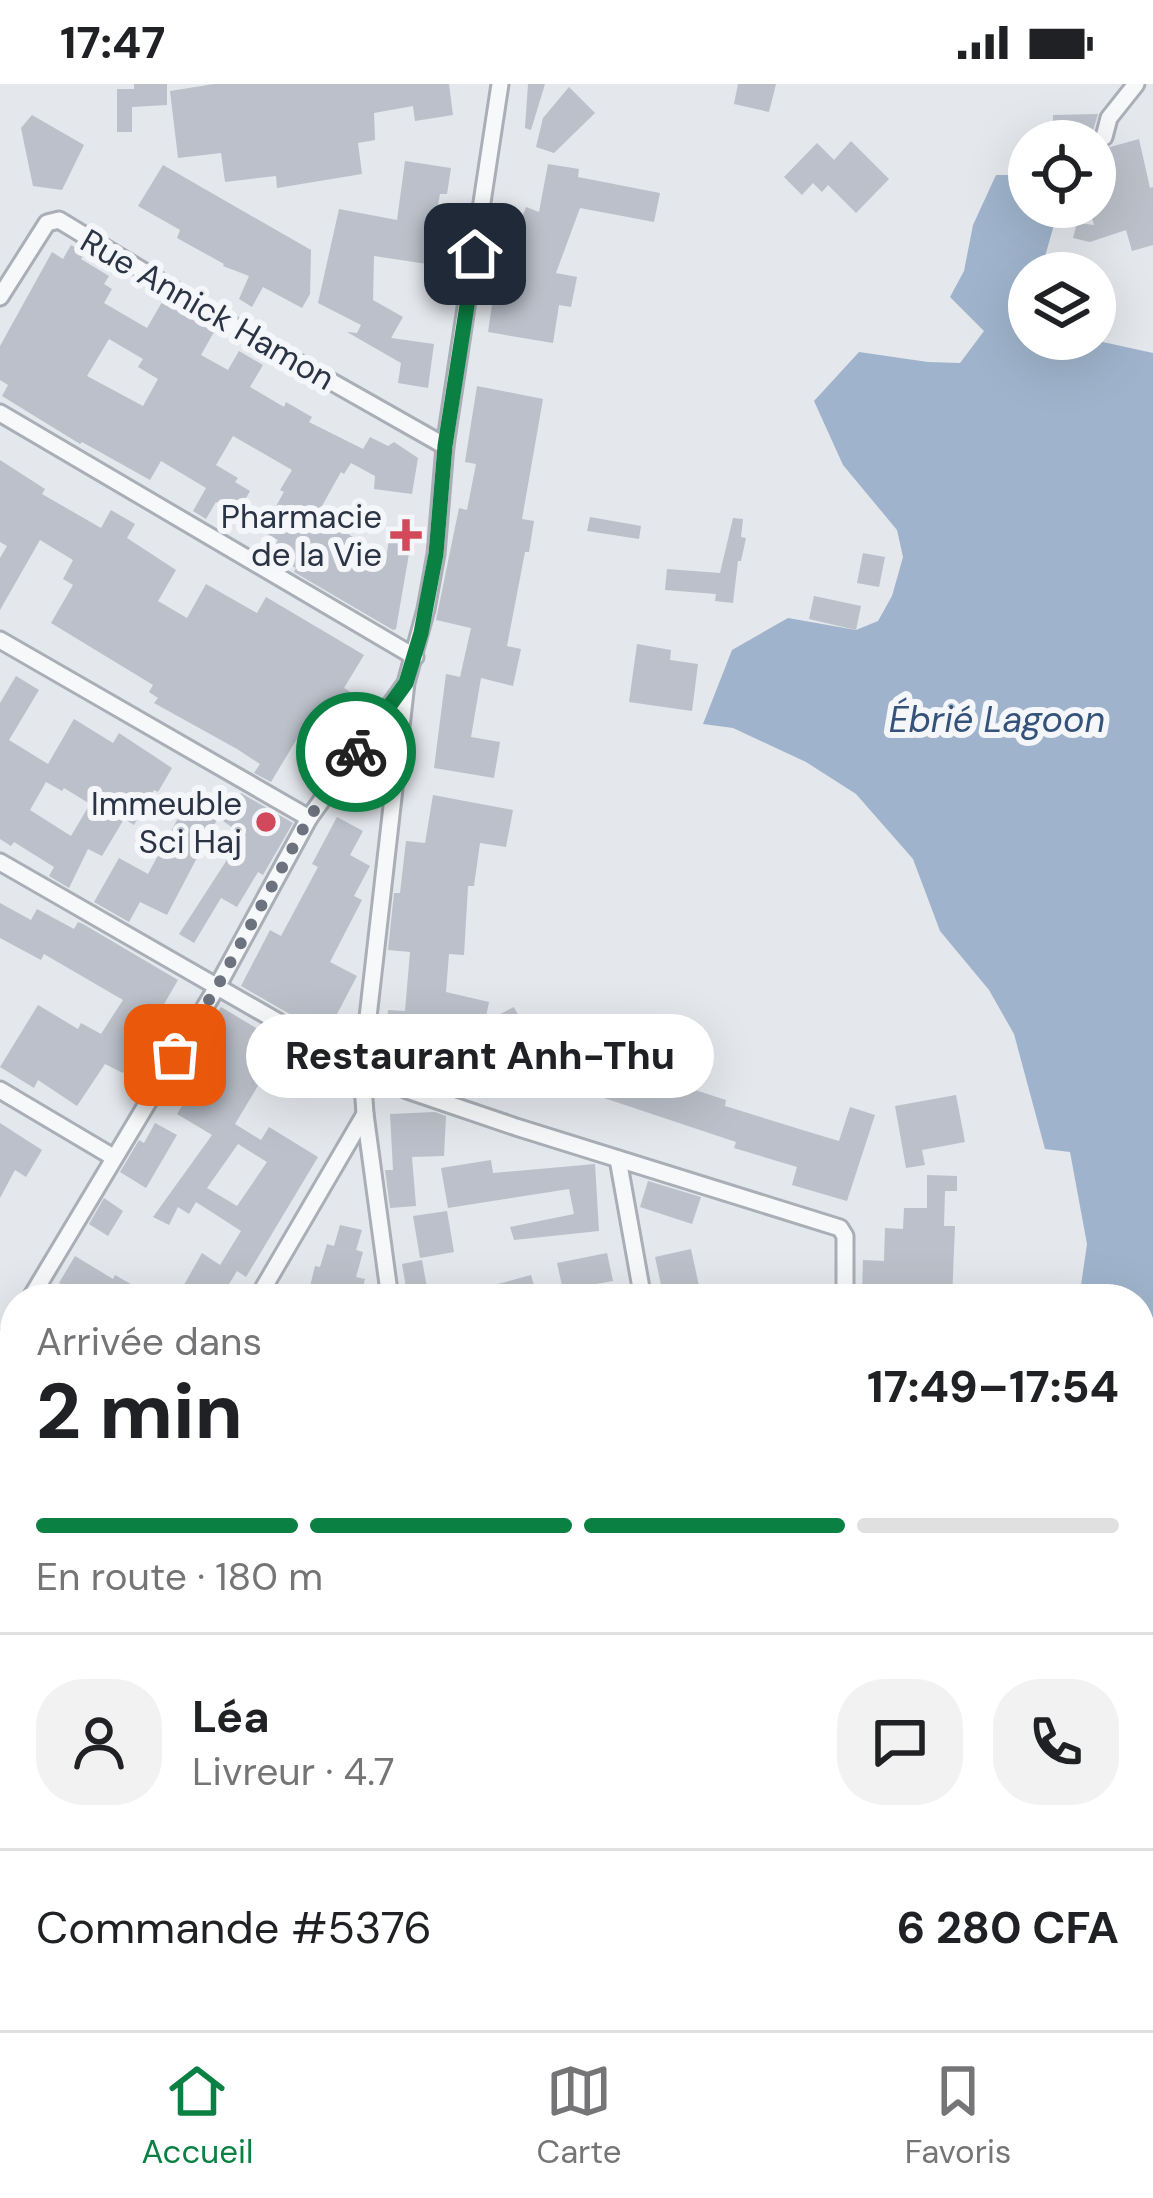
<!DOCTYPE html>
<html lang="fr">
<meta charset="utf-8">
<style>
body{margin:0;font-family:"DM Sans",sans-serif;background:#f2f2f2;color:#202124;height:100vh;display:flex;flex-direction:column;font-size:45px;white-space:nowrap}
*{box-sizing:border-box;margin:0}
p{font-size:39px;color:#757577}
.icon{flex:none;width:66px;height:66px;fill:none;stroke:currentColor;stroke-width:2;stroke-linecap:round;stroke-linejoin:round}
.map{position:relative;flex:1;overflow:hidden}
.side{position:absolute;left:0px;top:1200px;width:1155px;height:747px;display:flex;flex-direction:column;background:#fff;border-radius:48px 48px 0 0;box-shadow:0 12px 48px #0002}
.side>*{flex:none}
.buttons{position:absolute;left:1008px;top:36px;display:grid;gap:24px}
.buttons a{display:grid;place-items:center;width:108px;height:108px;border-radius:50%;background:#fff;box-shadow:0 12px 48px #0002;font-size:60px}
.pin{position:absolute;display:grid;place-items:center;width:102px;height:102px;color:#fff;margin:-51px;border-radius:24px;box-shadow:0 6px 18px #0006}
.courier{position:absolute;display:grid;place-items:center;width:120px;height:120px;margin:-60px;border:9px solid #0b8043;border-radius:50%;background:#fff;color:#222;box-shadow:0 3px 15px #0007}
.bubble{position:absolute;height:84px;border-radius:42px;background:#fff;box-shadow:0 12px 48px #0002;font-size:39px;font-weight:800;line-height:84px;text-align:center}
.headline em{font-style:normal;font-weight:800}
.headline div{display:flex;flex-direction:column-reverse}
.headline{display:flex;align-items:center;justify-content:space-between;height:204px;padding:0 36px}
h1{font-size:78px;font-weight:800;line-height:90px}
.bar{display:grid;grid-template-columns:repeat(4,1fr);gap:18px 12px;align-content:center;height:144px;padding:0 36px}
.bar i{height:15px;border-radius:9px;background:#e0e0e0}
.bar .active{background:#0b8043}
.bar p{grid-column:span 4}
.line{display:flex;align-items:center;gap:30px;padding:0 36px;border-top:3px solid #e0e0e0}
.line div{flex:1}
.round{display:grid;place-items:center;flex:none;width:126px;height:126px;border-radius:48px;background:#f2f2f2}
.status{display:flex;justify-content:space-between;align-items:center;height:84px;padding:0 60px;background:#fff;direction:ltr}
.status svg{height:33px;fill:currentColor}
.menu{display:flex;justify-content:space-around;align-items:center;height:168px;border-top:3px solid #e0e0e0;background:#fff;font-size:33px;color:#757577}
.menu a{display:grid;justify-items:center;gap:6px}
.menu .active{color:#0b8043}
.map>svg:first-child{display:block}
.water{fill:#9fb4cc}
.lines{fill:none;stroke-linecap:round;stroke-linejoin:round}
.stream{stroke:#9fb4cc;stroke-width:6}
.building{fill:#bbc0ca;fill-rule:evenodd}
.street-casing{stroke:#a9aeb7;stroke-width:21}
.street{stroke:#f7f8fa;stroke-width:15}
.done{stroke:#6c737f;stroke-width:12;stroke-dasharray:0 21.6}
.route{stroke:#0b8043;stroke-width:15}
.poi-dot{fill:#d1495b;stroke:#f4f6f9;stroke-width:4.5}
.labels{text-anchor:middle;stroke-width:12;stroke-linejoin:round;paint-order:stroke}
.street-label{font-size:33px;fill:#2b3445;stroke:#f4f6f9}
.poi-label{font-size:33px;fill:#2b3445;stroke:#f4f6f9;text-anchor:end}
.water-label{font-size:36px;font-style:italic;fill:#34527a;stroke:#f4f6f9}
</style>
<div class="status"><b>17:47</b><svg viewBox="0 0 49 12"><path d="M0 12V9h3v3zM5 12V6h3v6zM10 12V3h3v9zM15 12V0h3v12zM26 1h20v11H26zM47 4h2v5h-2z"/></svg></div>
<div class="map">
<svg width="1153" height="1946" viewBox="0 0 1153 1946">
<rect width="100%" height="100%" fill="#e4e7ec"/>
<!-- water -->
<polygon class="water" points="996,91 1029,91 1029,123 1059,123 1044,176 1049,189 1029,189 1029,255 1089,255 1153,269 1153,1820 1140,1825 1140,1215 1079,1215 1087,1160 1070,1068 1045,1065 1014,950 989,906 940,847 913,775 856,710 806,678 733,644 703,640 732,566 788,534 856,546 878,537 892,512 903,473 897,446 843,381 814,317 859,268 928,278 960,279 984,247 950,213 964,187 973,141"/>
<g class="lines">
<!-- stream -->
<polyline class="stream" points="875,1946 898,1932"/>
</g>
<!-- building -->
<g class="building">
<polygon points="134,0 167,0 167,21 132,23 132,48 117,48 117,5 134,5"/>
<polygon points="214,0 449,0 453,31 415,37 413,22 374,29 375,56 358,59 362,90 277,104 276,92 225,98 221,69 178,74 170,7"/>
<polygon points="528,0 545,0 531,46 525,44"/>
<polygon points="738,0 776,0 769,28 734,20"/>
<polygon points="569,3 595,29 554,69 536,63 543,34"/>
<polygon points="1098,30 1092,50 1053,51 1053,31"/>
<polygon points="32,31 84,61 62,106 33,102 21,44"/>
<polygon points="1139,55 1150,104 1153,103 1153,161 1132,167 1126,146 1090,158 1073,154 1077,139 1094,141 1089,123 1095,123 1095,85 1103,65"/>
<polygon points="851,57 889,95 856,129 828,101 822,108 813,99 802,111 784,93 817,59 834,76"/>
<polygon points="405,77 451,84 447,110 440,110 427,180 374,172 373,216 403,233 391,254 434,260 428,304 398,299 401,279 347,248 357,249 361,241 318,219 339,125 397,136"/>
<polygon points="548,80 579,85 578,93 660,109 654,138 580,124 556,189 577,193 571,223 559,221 553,259 488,248 498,180 504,181 526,123 539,128"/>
<polygon points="163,81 311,166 310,210 302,224 263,203 252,223 239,215 249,192 223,182 224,180 177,154 180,146 138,122"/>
<path d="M71 161 85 169 81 175 109 192 104 200 112 205 104 219 147 244 162 218 214 248 201 271 228 286 239 267 263 281 250 303 284 323 286 318 312 333 309 338 363 365 370 353 388 362 394 358 418 374 412 410 374 405 375 392 351 379 344 390 341 388 318 429 386 476 389 455 411 458 396 545 393 546 294 488 296 484 270 470 278 456 262 447 284 408 280 406 292 386 233 352 216 381 238 394 235 398 250 407 237 430 216 418 206 435 193 427 206 404 161 377 150 396 82 358 80 360 2 312 8 301 0 296V262L52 168 63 175ZM109 255 143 275 138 283 158 295 143 322 87 292Z"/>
<polygon points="477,302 543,315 522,435 534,437 529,468 525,468 507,562 521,565 513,602 481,594 471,653 500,658 494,694 434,684 446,590 460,593 471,544 436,536 459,424 467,426 476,380 465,378"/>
<polygon points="0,376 45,405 42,410 101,444 111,426 135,440 127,454 176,486 158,517 187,534 206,500 257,529 266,513 364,571 344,604 352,609 325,655 304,643 271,698 254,689 260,680 237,665 154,619 158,614 149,608 153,601 51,539 73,501 63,495 73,476 40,456 0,526 0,474 7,462 0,458"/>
<polygon points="590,433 641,442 639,455 587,447"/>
<polygon points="733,434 743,435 741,453 746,454 741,477 738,477 733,519 715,517 716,510 665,506 667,485 720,489"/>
<polygon points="863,469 885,473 879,503 857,499"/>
<polygon points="814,512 861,522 856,546 809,535"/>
<polygon points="637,560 671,566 670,576 698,580 692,627 629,618"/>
<path d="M16 592 39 606 9 656 48 680 74 635 113 659 119 649 172 684 158 708 154 706 134 741 124 735 102 772 88 765 69 804 49 792 54 783 14 758 11 762 0 755V619ZM46 698 62 707 64 704 90 720 71 752 30 726Z"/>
<polygon points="241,709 293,739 263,791 258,788 237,823 221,814 194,859 179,850 243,751 223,737"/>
<polygon points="433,711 513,726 506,763 480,759 474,802 468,802 464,871 449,870 446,908 489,918 485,938 514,923 525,944 547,954 551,945 576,954 573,965 605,979 605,977 726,1016 725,1022 809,1048 839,1057 850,1023 875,1031 847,1117 792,1101 797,1083 734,1064 736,1058 469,969 377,962 380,937 387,938 388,926 405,927 410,868 388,866 394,809 400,809 406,757 425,759"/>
<polygon points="190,712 221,728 167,831 140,818 129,838 94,818 119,774 148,790"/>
<polygon points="337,733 363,747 350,771 370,782 354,812 362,816 330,878 357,892 326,951 241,902 270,846 281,852 318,783 312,780"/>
<polygon points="0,819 31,836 37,825 74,845 78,838 83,840 178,896 152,941 155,943 136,972 133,970 123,989 105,980 77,1022 38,996 34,1004 0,983 38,921 78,945 81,939 101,950 123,916 44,870 41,876 0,854"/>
<path d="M221 923 283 960 235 1040 261 1056 269 1043 318 1073 246 1193 237 1187 220 1215H176L202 1169 220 1181 241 1147 196 1118 189 1130 178 1123 169 1141 153 1133 212 1051 177 1030 195 1000 180 991ZM238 1060 267 1078 237 1122 207 1104Z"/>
<polygon points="956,1011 965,1058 922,1066 925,1081 906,1084 895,1022"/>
<polygon points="435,1028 446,1032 444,1072 412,1073 416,1122 390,1124 385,1086 393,1086 390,1030"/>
<polygon points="0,1039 42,1066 26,1093 15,1086 0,1114"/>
<polygon points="155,1039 177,1051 146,1104 120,1088 139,1056 144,1059"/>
<polygon points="491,1076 493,1089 595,1080 599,1147 514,1156 510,1143 574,1130 569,1105 448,1124 441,1084"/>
<polygon points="927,1091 957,1092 957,1107 945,1107 944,1142 955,1142 952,1215 862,1211 863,1176 884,1177 885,1144 903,1145 904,1124 927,1124"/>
<polygon points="648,1097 701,1113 692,1140 640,1123"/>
<polygon points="104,1114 123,1127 108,1152 89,1140"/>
<polygon points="447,1127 454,1168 420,1174 413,1132"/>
<polygon points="340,1141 362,1146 356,1166 363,1168 356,1193 365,1195 360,1215 307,1215 315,1182 320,1183 327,1160 334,1162"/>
<polygon points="691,1165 699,1202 663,1210 655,1173"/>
<polygon points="607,1169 613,1197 563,1206 557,1179"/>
<polygon points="75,1172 113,1195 115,1191 157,1215 87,1215 59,1199"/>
<polygon points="422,1176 429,1215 408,1215 402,1180"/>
<polygon points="531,1191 538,1215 494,1215 490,1202"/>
<polygon points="15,1278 15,1352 0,1343 0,1303"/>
<polygon points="0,1468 15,1475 15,1520 4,1541 15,1546 15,1593 0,1622"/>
<polygon points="15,1702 15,1792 0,1783 0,1716 5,1719"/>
<polygon points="0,1844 15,1854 15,1887 0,1878"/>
</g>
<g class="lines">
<!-- street casing -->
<g class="street-casing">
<g id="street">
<polyline points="1104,53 1109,34 1136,0"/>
<polyline points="0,213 47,139 59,136 235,243 445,362"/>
<polyline points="0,329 415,573"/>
<polyline points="0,556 309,734"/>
<polyline points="0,778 362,986 407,1006 516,1043 840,1144 845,1152 845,1215"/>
<polyline points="0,1006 113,1073"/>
<polyline points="618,1075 643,1215"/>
<polyline points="30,1215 217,903 309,734 404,602"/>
<polyline points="257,1215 365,1030"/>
<polyline points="390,1215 365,1030 362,986 406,599 426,525 436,470 445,362 500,0"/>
<polyline points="0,1266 15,1240"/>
<polyline points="0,1365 15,1374"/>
<polyline points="0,1659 15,1633"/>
<polyline points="0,1817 15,1826"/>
<polyline points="187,1932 210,1946"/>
<polyline points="502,1946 522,1942"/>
</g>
</g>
<!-- street -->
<use href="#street" class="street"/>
</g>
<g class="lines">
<!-- done -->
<polyline class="done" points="175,971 217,903 309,734 356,668"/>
<!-- route -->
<polyline class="route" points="356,668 406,599 421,549 436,470 445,362 475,170"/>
</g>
<!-- markers -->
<g class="poi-dot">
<path d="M400 433h12v12h12v12h-12v12h-12v-12h-12v-12h12z"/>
<circle cx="266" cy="738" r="12"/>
</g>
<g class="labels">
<!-- street labels -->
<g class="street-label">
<text transform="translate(208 225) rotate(30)" y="12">Rue Annick Hamon</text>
</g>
<!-- poi labels -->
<g class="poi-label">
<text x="382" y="444">Pharmacie<tspan x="382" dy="38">de la Vie</tspan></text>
<text x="242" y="731">Immeuble<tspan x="242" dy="38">Sci Haj</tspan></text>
</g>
<!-- water labels -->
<g class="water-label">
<text x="997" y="648">Ébrié Lagoon</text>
</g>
</g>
</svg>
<div class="buttons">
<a><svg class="icon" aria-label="locate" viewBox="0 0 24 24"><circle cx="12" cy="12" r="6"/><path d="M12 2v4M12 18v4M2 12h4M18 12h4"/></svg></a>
<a><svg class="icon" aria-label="layers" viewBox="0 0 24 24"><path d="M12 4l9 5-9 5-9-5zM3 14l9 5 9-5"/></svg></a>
</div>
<div class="pin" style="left:175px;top:971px;background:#ea580c"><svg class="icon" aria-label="bag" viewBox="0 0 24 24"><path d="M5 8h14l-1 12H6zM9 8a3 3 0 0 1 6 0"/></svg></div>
<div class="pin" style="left:475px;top:170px;background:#1f2937"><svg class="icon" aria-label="home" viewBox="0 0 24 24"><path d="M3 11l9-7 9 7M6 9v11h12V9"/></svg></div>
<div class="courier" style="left:356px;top:668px"><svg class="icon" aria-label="bike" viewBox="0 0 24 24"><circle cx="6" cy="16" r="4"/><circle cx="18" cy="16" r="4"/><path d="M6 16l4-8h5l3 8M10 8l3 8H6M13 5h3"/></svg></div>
<div class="bubble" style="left:246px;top:930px;width:468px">Restaurant Anh-Thu</div>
<section class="side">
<div class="headline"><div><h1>2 min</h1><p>Arrivée dans</p></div><em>17:49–17:54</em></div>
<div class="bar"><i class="active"></i><i class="active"></i><i class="active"></i><i></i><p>En route · 180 m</p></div>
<div class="line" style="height:216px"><a class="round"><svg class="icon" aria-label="person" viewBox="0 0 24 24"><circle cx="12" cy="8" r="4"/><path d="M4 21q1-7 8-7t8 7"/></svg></a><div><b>Léa</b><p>Livreur · 4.7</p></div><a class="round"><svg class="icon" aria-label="chat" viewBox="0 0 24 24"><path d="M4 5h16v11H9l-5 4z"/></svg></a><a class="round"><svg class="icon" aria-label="phone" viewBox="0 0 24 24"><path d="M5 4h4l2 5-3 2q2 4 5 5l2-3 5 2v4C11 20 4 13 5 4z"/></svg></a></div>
<div class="line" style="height:156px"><div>Commande #5376</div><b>6 280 CFA</b></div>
</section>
</div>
<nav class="menu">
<a class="active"><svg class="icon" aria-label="home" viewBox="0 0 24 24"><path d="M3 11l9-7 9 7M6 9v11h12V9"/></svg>Accueil</a>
<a><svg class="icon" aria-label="map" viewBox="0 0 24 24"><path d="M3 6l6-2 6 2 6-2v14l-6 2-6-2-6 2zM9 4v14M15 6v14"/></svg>Carte</a>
<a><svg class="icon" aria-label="saved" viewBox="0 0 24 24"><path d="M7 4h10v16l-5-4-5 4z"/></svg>Favoris</a>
</nav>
